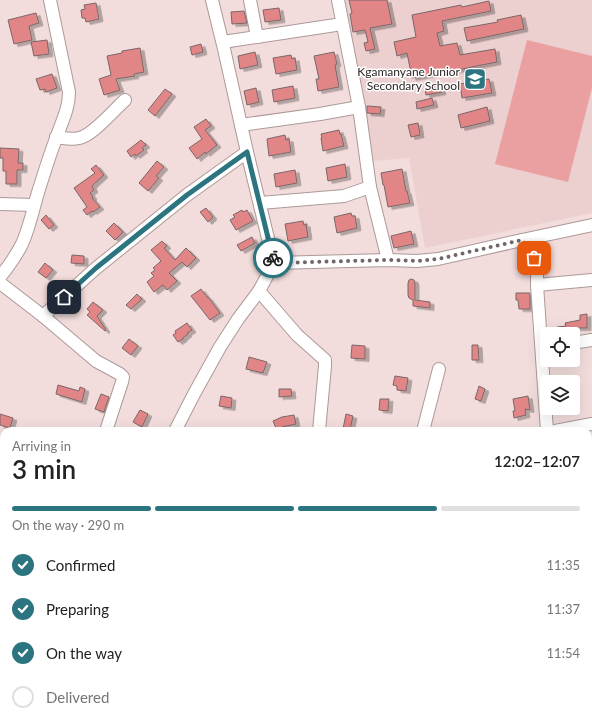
<!DOCTYPE html>
<meta charset="utf-8">
<style>
body{margin:0;font-family:Lato,sans-serif;background:#f6f6f6;color:#222;height:100vh;display:flex;flex-direction:column;font-size:15px;white-space:nowrap}
*{box-sizing:border-box;margin:0}
p{font-size:13px;color:#767676}
.icon{flex:none;width:22px;height:22px;fill:none;stroke:currentColor;stroke-width:2;stroke-linecap:round;stroke-linejoin:round}
.map{position:relative;flex:1;overflow:hidden}
.side{position:absolute;left:0px;top:427px;width:592px;height:300px;display:flex;flex-direction:column;background:#fff;border-radius:12px 12px 0 0;box-shadow:0 4px 16px #0002}
.side>*{flex:none}
.tools{position:absolute;left:540px;top:327px;display:grid;gap:8px}
.tools a{display:grid;place-items:center;width:40px;height:40px;border-radius:4px;background:#fff;box-shadow:0 4px 16px #0002;font-size:20px}
.pin{position:absolute;display:grid;place-items:center;width:34px;height:34px;color:#fff;margin:-17px;border-radius:8px;box-shadow:0 2px 6px #0006}
.courier{position:absolute;display:grid;place-items:center;width:40px;height:40px;margin:-20px;border:3px solid #2c747f;border-radius:50%;background:#fff;color:#222;box-shadow:0 1px 5px #0007}
.head em{font-style:normal;font-weight:600}
.head div{display:flex;flex-direction:column-reverse}
.head{display:flex;align-items:center;justify-content:space-between;height:68px;padding:0 12px}
h1{font-size:26px;font-weight:600;line-height:30px}
.bar{display:grid;grid-template-columns:repeat(4,1fr);gap:6px 4px;align-content:center;height:48px;padding:0 12px}
.bar i{height:5px;border-radius:3px;background:#e0e0e0}
.bar .on{background:#2c747f}
.bar p{grid-column:span 4}
ol{padding:0 12px;list-style:none}
li{display:flex;align-items:center;gap:12px;height:44px}
li p{margin-inline-start:auto}
li .icon{padding:4px;border-radius:50%;background:#2c747f;color:#fff;stroke-width:4}
li:last-child{color:#767676}
li i{width:22px;height:22px;border:2px solid #e0e0e0;border-radius:50%}
.map>svg:first-child{display:block}
.built{fill:#eccfcf}
.green{fill:#eaa0a0}
.building{fill:#e28586;stroke:#796767;filter:url(#shadow)}
.lines{fill:none;stroke-linecap:round;stroke-linejoin:round}
.minor-casing{stroke:#ac9998;stroke-width:14}
.minor{stroke:#fff;stroke-width:12}
.done{stroke:#736666;stroke-width:4;stroke-dasharray:0 7.2}
.route{stroke:#2c747f;stroke-width:5}
.labels{text-anchor:middle;stroke-width:3;stroke-linejoin:round;paint-order:stroke}
.poi-label{font-size:12px;fill:#2e2626;stroke:#fff;text-anchor:end}
</style>
<div class="map">
<svg width="592" height="727" viewBox="0 0 592 727">
<defs>
<filter id="shadow"><feDropShadow dx="4" dy="2.5" stdDeviation="0" flood-color="#0004"/></filter>
</defs>
<rect width="100%" height="100%" fill="#f2dddc"/>
<!-- built -->
<polygon class="built" points="344,0 592,0 592,213 425,248 409,158 372,161"/>
<!-- green -->
<polygon class="green" points="527,40 592,56 592,88 568,182 495,164"/>
<!-- building -->
<g class="building">
<polygon points="349,0 387,0 392,24 370,28 375,49 366,51 364,43 368,42 365,30 353,32 350,14 352,13"/>
<polygon points="489,1 491,11 442,21 444,31 437,33 440,46 457,43 460,55 495,49 497,62 452,71 452,70 412,78 407,53 397,56 394,42 416,37 412,15 461,5 462,7"/>
<polygon points="96,3 99,19 86,22 85,18 82,18 81,10 85,9 84,5"/>
<polygon points="279,8 281,20 265,22 263,10"/>
<polygon points="244,11 247,23 232,24 231,12"/>
<polygon points="36,13 39,23 29,26 32,40 14,44 8,20"/>
<polygon points="521,15 524,29 467,41 464,28 498,22 497,20"/>
<polygon points="47,40 49,54 34,56 31,42"/>
<polygon points="201,44 203,52 192,55 190,47"/>
<polygon points="140,48 144,72 134,74 135,76 116,79 120,90 104,95 99,79 111,75 107,56 122,53 122,51"/>
<polygon points="255,52 258,65 240,69 238,56"/>
<polygon points="334,52 337,64 335,65 339,87 318,91 316,79 319,79 314,56"/>
<polygon points="291,55 292,59 295,58 297,70 276,74 273,58"/>
<polygon points="52,74 57,88 46,92 45,89 40,90 36,79"/>
<polygon points="489,79 492,93 462,98 460,84"/>
<polygon points="440,85 442,92 426,95 425,88"/>
<polygon points="293,86 295,98 274,102 272,90"/>
<polygon points="256,88 259,102 247,105 244,91"/>
<polygon points="165,89 172,94 155,116 148,110"/>
<polygon points="432,98 434,105 417,109 416,102"/>
<polygon points="367,106 381,107 380,114 367,113"/>
<polygon points="487,107 490,121 461,128 458,115"/>
<polygon points="206,119 211,126 205,130 217,145 206,154 205,152 197,159 189,148 202,139 194,127"/>
<polygon points="418,123 420,135 411,137 408,125"/>
<polygon points="339,130 340,134 341,134 344,146 323,151 321,138 322,138 321,134"/>
<polygon points="285,135 286,140 289,139 291,152 269,156 267,139"/>
<polygon points="141,140 146,145 142,148 144,150 136,156 135,154 131,157 127,151"/>
<polygon points="0,148 19,149 18,163 23,163 23,170 17,170 17,184 6,184 6,171 3,171 3,158 0,158"/>
<polygon points="157,161 164,167 156,176 159,178 148,191 139,183"/>
<polygon points="345,164 347,177 328,181 326,168"/>
<polygon points="96,165 104,175 92,186 94,190 90,193 93,197 92,198 100,207 93,212 92,211 87,215 83,210 87,207 74,188 95,173 91,169"/>
<polygon points="402,169 406,191 407,191 410,203 388,207 384,185 383,185 381,173"/>
<polygon points="295,170 297,183 276,187 274,174"/>
<polygon points="206,208 213,217 208,222 200,212"/>
<polygon points="242,210 243,212 247,210 253,221 236,230 230,220 235,217 233,215"/>
<polygon points="351,213 352,216 355,216 357,228 337,233 334,217"/>
<polygon points="46,215 54,225 49,229 41,220"/>
<polygon points="303,221 304,225 306,224 308,237 288,241 285,224"/>
<polygon points="114,223 123,232 115,240 106,231"/>
<polygon points="411,231 414,244 394,248 391,236"/>
<polygon points="252,237 255,243 241,251 237,245"/>
<polygon points="162,241 167,246 164,248 175,260 186,248 196,258 187,267 182,262 169,273 177,281 167,290 163,285 154,292 147,282 154,276 151,273 155,270 153,268 161,261 151,250"/>
<polygon points="72,255 84,256 84,264 71,263"/>
<polygon points="45,263 53,270 46,278 38,272"/>
<polygon points="411,279 414,280 415,283 415,300 430,302 430,308 413,306 413,300 409,298 408,295 408,283 409,280"/>
<polygon points="201,289 207,297 208,297 220,313 210,320 191,296"/>
<polygon points="516,293 530,293 530,309 519,309 518,300 516,300"/>
<polygon points="137,294 142,299 131,309 126,305"/>
<polygon points="93,302 103,310 97,316 106,330 105,331 87,315 90,312 87,309"/>
<polygon points="587,314 587,328 573,328 574,334 558,334 557,327 566,326 565,323 580,320 580,315"/>
<polygon points="187,323 192,330 187,333 188,334 183,338 183,339 178,342 173,335 176,333 175,331"/>
<polygon points="129,339 138,346 131,355 122,348"/>
<polygon points="352,345 365,346 365,359 351,358"/>
<polygon points="472,345 478,345 479,360 472,360"/>
<polygon points="249,357 267,362 263,373 246,369"/>
<polygon points="395,376 408,378 406,391 397,390 397,386 393,385"/>
<polygon points="58,385 79,391 80,387 85,389 82,402 56,394"/>
<polygon points="479,386 485,389 481,401 475,399"/>
<polygon points="279,389 291,389 292,396 279,397"/>
<polygon points="101,394 109,397 104,412 95,409"/>
<polygon points="221,396 232,398 231,408 219,406"/>
<polygon points="528,396 530,410 525,409 526,415 514,418 513,411 515,411 513,399"/>
<polygon points="380,399 389,399 388,411 379,410"/>
<polygon points="140,410 148,414 142,427 133,422"/>
<polygon points="0,414 13,418 10,428 0,425"/>
<polygon points="346,414 353,416 350,430 343,429"/>
<polygon points="294,415 296,424 282,427 282,431 276,431 276,428 273,421 282,417"/>
</g>
<g class="lines">
<!-- minor casing -->
<g class="minor-casing">
<g id="minor">
<polyline points="250,0 257,37"/>
<polyline points="338,0 359,107 370,187 388,260"/>
<polyline points="223,42 342,24"/>
<polyline points="241,125 320,114 359,107"/>
<path d="M56 137C64 138 71 140 79 138 92 136 114 110 125 100"/>
<polyline points="260,203 344,196 370,187"/>
<polyline points="0,204 34,205"/>
<polyline points="522,240 531,250 537,267 537,285 547,431"/>
<polyline points="274,263 388,260 417,261 438,259 522,240 592,225"/>
<path d="M0 277C8 267 16 256 22 244 31 224 34 203 41 183 46 167 51 151 57 136 62 121 69 109 69 92L50 0"/>
<polyline points="0,283 43,316 96,361 120,374 123,377 122,382 106,431"/>
<polyline points="537,285 592,280"/>
<polyline points="259,291 297,335 325,360 325,366 319,431"/>
<polyline points="43,316 95,269 187,195 247,152"/>
<polyline points="573,343 592,340"/>
<polyline points="175,431 194,394 220,347 238,319 259,291 274,263 247,152 224,49 212,0"/>
<polyline points="423,431 439,369"/>
<polyline points="555,431 592,424"/>
<polyline points="0,453 4,455"/>
<polyline points="0,511 4,511"/>
<polyline points="0,609 4,605"/>
<polyline points="588,650 592,656"/>
<polyline points="588,685 592,683"/>
<polyline points="0,713 4,715"/>
<polyline points="25,723 36,727"/>
<polyline points="553,723 553,727"/>
<polyline points="64,727 67,723"/>
<polyline points="159,727 160,723"/>
<polyline points="275,727 275,723"/>
<polyline points="390,727 391,723"/>
<polyline points="438,727 439,723"/>
<polyline points="491,727 502,723"/>
</g>
</g>
<!-- minor -->
<use href="#minor" class="minor"/>
</g>
<g class="lines">
<!-- done -->
<polyline class="done" points="273,258 274,263 388,260 417,261 438,259 522,240 531,250 534,258"/>
<!-- route -->
<polyline class="route" points="64,297 96,268 187,195 247,152 273,258"/>
</g>
<!-- icons -->
<defs>
<g id="school-square" transform="scale(1.15)"><rect x="-9" y="-9" width="18" height="18" rx="4" fill="#2c747f" stroke="#fff"/><path d="M0-5L7-2L0 1L-7-2ZM-4 1L0 2.5L4 1V4Q0 6-4 4Z" fill="#fff"/></g>
</defs>
<g fill-rule="evenodd">
<use href="#school-square" x="475" y="79"/>
</g>
<g class="labels">
<!-- poi labels -->
<g class="poi-label">
<text x="460" y="76">Kgamanyane Junior<tspan x="460" dy="14">Secondary School</tspan></text>
</g>
</g>
</svg>
<div class="tools">
<a><svg class="icon" aria-label="locate" viewBox="0 0 24 24"><circle cx="12" cy="12" r="6"/><path d="M12 2v4M12 18v4M2 12h4M18 12h4"/></svg></a>
<a><svg class="icon" aria-label="layers" viewBox="0 0 24 24"><path d="M12 4l9 5-9 5-9-5zM3 14l9 5 9-5"/></svg></a>
</div>
<div class="pin" style="left:534px;top:258px;background:#ea580c"><svg class="icon" aria-label="bag" viewBox="0 0 24 24"><path d="M5 8h14l-1 12H6zM9 8a3 3 0 0 1 6 0"/></svg></div>
<div class="pin" style="left:64px;top:297px;background:#1f2937"><svg class="icon" aria-label="home" viewBox="0 0 24 24"><path d="M3 11l9-7 9 7M6 9v11h12V9"/></svg></div>
<div class="courier" style="left:273px;top:258px"><svg class="icon" aria-label="bike" viewBox="0 0 24 24"><circle cx="6" cy="16" r="4"/><circle cx="18" cy="16" r="4"/><path d="M6 16l4-8h5l3 8M10 8l3 8H6M13 5h3"/></svg></div>
<section class="side">
<div class="head"><div><h1>3 min</h1><p>Arriving in</p></div><em>12:02–12:07</em></div>
<div class="bar"><i class="on"></i><i class="on"></i><i class="on"></i><i></i><p>On the way · 290 m</p></div>
<ol>
<li><svg class="icon" aria-label="check" viewBox="0 0 24 24"><path d="M5 12l5 5 9-10"/></svg>Confirmed<p>11:35</p></li>
<li><svg class="icon" aria-label="check" viewBox="0 0 24 24"><path d="M5 12l5 5 9-10"/></svg>Preparing<p>11:37</p></li>
<li><svg class="icon" aria-label="check" viewBox="0 0 24 24"><path d="M5 12l5 5 9-10"/></svg>On the way<p>11:54</p></li>
<li><i></i>Delivered</li>
</ol>
</section>
</div>
